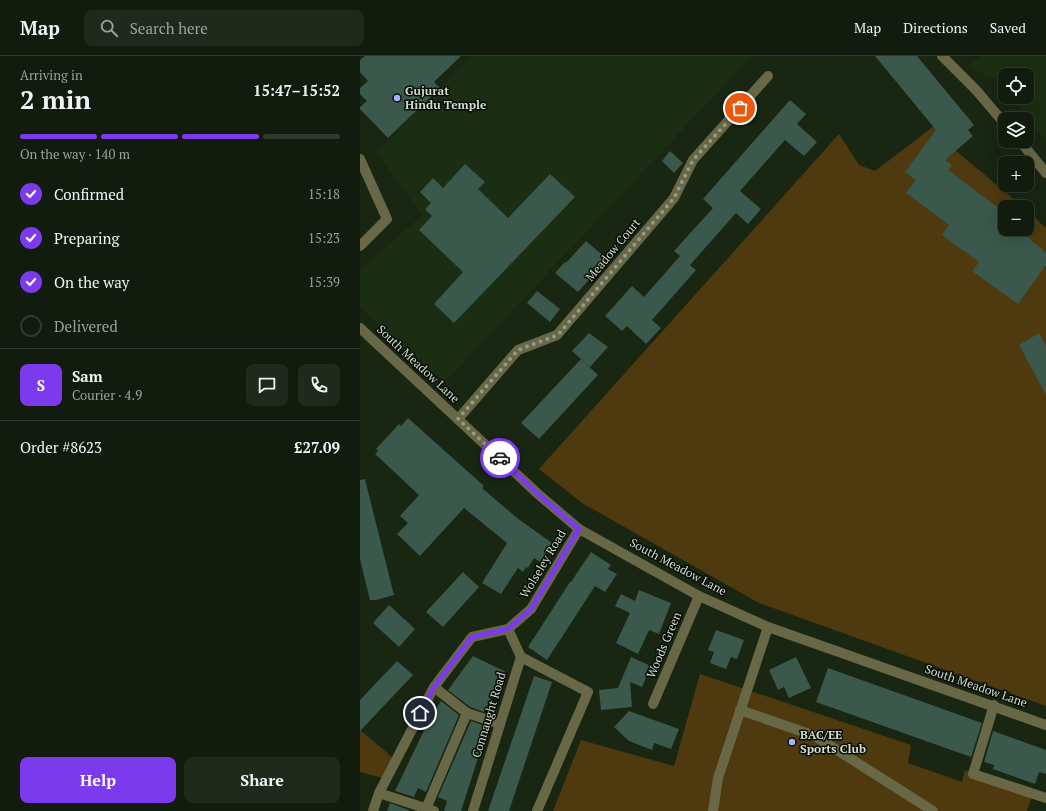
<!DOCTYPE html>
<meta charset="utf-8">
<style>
body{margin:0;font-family:"PT Serif",serif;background:#1f291c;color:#f1f3f6;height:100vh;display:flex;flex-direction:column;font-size:15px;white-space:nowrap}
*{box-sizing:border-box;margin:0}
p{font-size:13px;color:#9ca19e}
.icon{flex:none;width:22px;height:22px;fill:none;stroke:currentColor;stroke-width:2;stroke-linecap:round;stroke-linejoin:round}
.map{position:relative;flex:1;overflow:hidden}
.details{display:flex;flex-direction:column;background:#121c0e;width:360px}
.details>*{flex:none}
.controls{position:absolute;left:638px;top:12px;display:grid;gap:8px}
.controls a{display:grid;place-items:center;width:36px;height:36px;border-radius:8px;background:#121c0e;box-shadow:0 4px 16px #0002,0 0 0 1px #313a2e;font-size:20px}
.pin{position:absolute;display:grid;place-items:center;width:34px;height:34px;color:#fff;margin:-17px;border:2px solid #fff;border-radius:50%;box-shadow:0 1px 4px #0007}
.courier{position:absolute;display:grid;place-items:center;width:40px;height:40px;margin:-20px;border:3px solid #7c3aed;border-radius:50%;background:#fff;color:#222;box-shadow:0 1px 5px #0007}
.head em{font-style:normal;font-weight:600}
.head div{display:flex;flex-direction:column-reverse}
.head{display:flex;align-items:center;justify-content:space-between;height:68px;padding:0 20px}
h1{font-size:26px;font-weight:600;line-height:30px}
.bar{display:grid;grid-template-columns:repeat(4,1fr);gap:6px 4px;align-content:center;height:48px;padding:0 20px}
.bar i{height:5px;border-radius:3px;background:#313a2e}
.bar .active{background:#7c3aed}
.bar p{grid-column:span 4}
.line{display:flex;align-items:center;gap:10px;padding:0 20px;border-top:1px solid #313a2e}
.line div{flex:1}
.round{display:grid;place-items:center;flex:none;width:42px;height:42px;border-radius:8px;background:#1f291c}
ol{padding:0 20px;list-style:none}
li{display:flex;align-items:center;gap:12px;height:44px}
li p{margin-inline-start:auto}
li .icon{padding:4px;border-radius:50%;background:#7c3aed;color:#fff;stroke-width:4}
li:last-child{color:#9ca19e}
li i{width:22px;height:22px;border:2px solid #313a2e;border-radius:50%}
.primary-button{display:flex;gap:8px;margin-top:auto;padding:8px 20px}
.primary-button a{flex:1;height:46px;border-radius:8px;background:#7c3aed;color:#fff;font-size:16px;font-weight:600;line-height:46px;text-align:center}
.primary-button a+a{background:#1f291c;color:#f1f3f6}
header{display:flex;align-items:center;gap:24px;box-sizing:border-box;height:56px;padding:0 20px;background:#121c0e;border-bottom:1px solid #313a2e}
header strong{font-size:19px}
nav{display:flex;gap:22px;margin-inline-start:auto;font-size:14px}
.search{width:280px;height:36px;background:#1f291c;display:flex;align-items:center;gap:10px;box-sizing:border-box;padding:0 14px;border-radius:8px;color:#9ca19e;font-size:15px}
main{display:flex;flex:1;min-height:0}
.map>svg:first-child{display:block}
.built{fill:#1b2e14}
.green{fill:#4f390e}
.building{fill:#3a584b}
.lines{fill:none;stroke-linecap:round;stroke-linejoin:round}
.minor{stroke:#686847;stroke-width:10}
.done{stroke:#909c8c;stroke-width:4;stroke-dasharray:0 7.2}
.route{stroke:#7c3aed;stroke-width:5}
.poi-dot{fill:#a8b0fc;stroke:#070d05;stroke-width:1.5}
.labels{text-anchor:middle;stroke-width:3;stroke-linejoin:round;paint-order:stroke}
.poi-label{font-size:12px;font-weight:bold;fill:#d1dbce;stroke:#070d05;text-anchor:start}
.street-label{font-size:12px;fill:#d1dbce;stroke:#070d05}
</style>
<header>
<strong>Map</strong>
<div class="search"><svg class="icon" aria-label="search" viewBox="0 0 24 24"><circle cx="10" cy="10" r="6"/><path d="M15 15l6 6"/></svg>Search here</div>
<nav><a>Map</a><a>Directions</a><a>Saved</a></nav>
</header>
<main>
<section class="details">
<div class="head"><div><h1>2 min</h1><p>Arriving in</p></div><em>15:47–15:52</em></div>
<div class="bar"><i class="active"></i><i class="active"></i><i class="active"></i><i></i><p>On the way · 140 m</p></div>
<ol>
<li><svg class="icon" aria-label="check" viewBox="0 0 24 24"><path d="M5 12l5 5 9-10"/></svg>Confirmed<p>15:18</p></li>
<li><svg class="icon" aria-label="check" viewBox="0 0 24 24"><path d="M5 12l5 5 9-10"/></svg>Preparing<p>15:23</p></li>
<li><svg class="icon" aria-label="check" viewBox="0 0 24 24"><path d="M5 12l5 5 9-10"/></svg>On the way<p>15:39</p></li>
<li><i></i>Delivered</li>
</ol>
<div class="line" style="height:72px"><b class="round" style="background:#7c3aed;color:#fff">S</b><div><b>Sam</b><p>Courier · 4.9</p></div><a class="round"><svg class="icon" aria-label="chat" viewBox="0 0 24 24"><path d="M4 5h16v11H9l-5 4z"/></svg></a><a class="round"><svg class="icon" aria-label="phone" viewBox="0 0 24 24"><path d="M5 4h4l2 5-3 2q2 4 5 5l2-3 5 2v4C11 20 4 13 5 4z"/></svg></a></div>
<div class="line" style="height:52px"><div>Order #8623</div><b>£27.09</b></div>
<div class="primary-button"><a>Help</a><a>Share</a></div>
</section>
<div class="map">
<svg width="686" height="755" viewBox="0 0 686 755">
<rect width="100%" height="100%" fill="#182612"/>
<!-- built -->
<g class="built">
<polygon points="113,0 388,0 390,2 84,327 0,252 0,214 62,159 16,96"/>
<polygon points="620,0 686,0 686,84 650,41 667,41 667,19 645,19 645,34 636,23 607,11"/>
</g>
<!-- green -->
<g class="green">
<polygon points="574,70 595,94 663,151 645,151 645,173 667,173 667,155 686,172 686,650 399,547 222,447 179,413 479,78 499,109 515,115"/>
<polygon points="340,618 551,689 548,707 602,726 605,714 617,720 677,739 671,743 667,755 193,755 221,684 314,710"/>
<polygon points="0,674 32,701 23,722 0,716"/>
</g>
<!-- building -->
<g class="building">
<polygon points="5,0 101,0 74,26 80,32 28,82 0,53 0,51 7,45 0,38 0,32 8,25 0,16 0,4"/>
<polygon points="515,0 557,0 614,69 608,74 613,80 585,104 592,109 588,114 645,157 645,173 653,173 660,179 662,176 686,197 686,209 658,248 612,215 619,206 582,179 589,169 546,137 556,124 545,116 576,74"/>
<polygon points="430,44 446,58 437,68 457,86 444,100 425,84 380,135 401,153 388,168 376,157 330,209 336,214 292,264 301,272 286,288 267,270 262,275 245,260 272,230 284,241 320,200 314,195 353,152 343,143"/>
<polygon points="310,95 323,107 314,117 302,105"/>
<polygon points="105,108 125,126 118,133 148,162 190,118 215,141 94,267 74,248 103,216 59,174 72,160 65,153 71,147 60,136 73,122 83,132"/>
<polygon points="226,185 247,203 218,236 195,217 205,206 206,207"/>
<polygon points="177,235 200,253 190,266 167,247"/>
<polygon points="229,277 248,291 230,311 212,295"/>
<polygon points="679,277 686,290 686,339 659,289"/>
<polygon points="221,303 238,319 179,383 161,367"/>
<polygon points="48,362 124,430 122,432 157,462 192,487 180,506 174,502 168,512 166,511 163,516 158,512 141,538 122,527 147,487 104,452 60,500 37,478 48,467 40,460 59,439 15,398 18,395 16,393 39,368 41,370"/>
<polygon points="5,423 34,539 16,544 10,544 0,503 0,424"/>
<polygon points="231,496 251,509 248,513 257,518 245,536 235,530 187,604 168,591 210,526 211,526"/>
<polygon points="103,516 119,531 83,571 66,556"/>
<polygon points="279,534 311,547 299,578 289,574 278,598 256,587 270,557 255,550 261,538 275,545"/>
<polygon points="29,549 55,573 39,591 13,567"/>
<polygon points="356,574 384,584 377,603 371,601 366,613 350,607 354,596 348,594"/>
<polygon points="113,600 146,616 137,640 133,638 124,656 110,651 88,634"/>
<polygon points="271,601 291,610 282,631 270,626 272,651 241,654 239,634 258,632"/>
<polygon points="436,601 451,632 429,642 424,631 418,634 409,614"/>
<polygon points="37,605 53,619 0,675 0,644"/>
<polygon points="468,612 622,667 611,701 456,646"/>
<polygon points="174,620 192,626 149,755 128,755"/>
<polygon points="81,645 99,659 66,736 58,732 54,741 35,735 69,664"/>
<polygon points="269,655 319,673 311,693 294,687 292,694 269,685 254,671"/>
<polygon points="111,665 128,671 101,755 84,755 87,745 78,741"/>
<polygon points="633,675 686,694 686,718 679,716 675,728 633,713 634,709 624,706"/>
<polygon points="30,747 49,754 48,755 27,755"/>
</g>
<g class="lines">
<!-- minor -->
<g class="minor">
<polyline points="582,0 616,34 645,68"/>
<polyline points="660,85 686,117"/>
<polyline points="0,103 27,163 0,190"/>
<polyline points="0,272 178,438 219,473 339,540 408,571 686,669"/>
<polyline points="98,363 158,294 197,279 314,142 333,104 408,20"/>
<polyline points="161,601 228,636 177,755"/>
<polyline points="74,631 107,657 140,668"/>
<polyline points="293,648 339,540"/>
<polyline points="634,649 613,718 686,742"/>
<polyline points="380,654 455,680 573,755"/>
<polyline points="19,737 74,755"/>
<polyline points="13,755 19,737 74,631 112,581 148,573 171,553 219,473"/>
<polyline points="65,755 107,657"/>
<polyline points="113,755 161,601 148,573"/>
<polyline points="353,755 358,722 408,571"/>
</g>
</g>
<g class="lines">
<!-- done -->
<polyline class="done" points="140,402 98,363 158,294 198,279 314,142 333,104 380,52"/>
<!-- route -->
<polyline class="route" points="60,657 74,631 112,581 148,573 171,553 219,473 178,438 140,402"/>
</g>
<!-- markers -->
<g class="poi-dot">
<circle cx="37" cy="42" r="4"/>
<circle cx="432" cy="686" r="4"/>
</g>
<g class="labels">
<!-- poi labels -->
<g class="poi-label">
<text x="45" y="39">Gujurat<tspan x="45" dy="14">Hindu Temple</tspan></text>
<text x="440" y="683">BAC/EE<tspan x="440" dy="14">Sports Club</tspan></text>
</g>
<!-- street labels -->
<g class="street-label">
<text transform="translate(253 194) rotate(-50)" y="4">Meadow Court</text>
<text transform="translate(58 308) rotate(43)" y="4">South Meadow Lane</text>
<text transform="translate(183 508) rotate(-59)" y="4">Wolseley Road</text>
<text transform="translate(318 511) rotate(28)" y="4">South Meadow Lane</text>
<text transform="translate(304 589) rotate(-67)" y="4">Woods Green</text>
<text transform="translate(616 630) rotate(19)" y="4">South Meadow Lane</text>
<text transform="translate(129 659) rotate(-73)" y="4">Connaught Road</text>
</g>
</g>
</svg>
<div class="controls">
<a><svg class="icon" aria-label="locate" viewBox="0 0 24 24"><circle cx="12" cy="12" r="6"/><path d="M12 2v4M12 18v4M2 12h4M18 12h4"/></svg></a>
<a><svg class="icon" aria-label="layers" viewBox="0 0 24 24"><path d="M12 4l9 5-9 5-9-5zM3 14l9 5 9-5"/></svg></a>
<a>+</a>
<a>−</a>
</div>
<div class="pin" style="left:380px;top:52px;background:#ea580c"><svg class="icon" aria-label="bag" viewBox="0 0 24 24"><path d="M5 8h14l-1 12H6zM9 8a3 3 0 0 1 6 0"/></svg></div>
<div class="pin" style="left:60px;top:657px;background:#1f2937"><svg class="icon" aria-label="home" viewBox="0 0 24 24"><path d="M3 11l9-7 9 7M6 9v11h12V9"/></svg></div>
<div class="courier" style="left:140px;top:402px"><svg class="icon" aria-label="car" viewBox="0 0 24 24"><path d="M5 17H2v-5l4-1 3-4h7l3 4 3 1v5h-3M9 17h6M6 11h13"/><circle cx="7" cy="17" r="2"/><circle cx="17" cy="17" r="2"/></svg></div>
</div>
</main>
